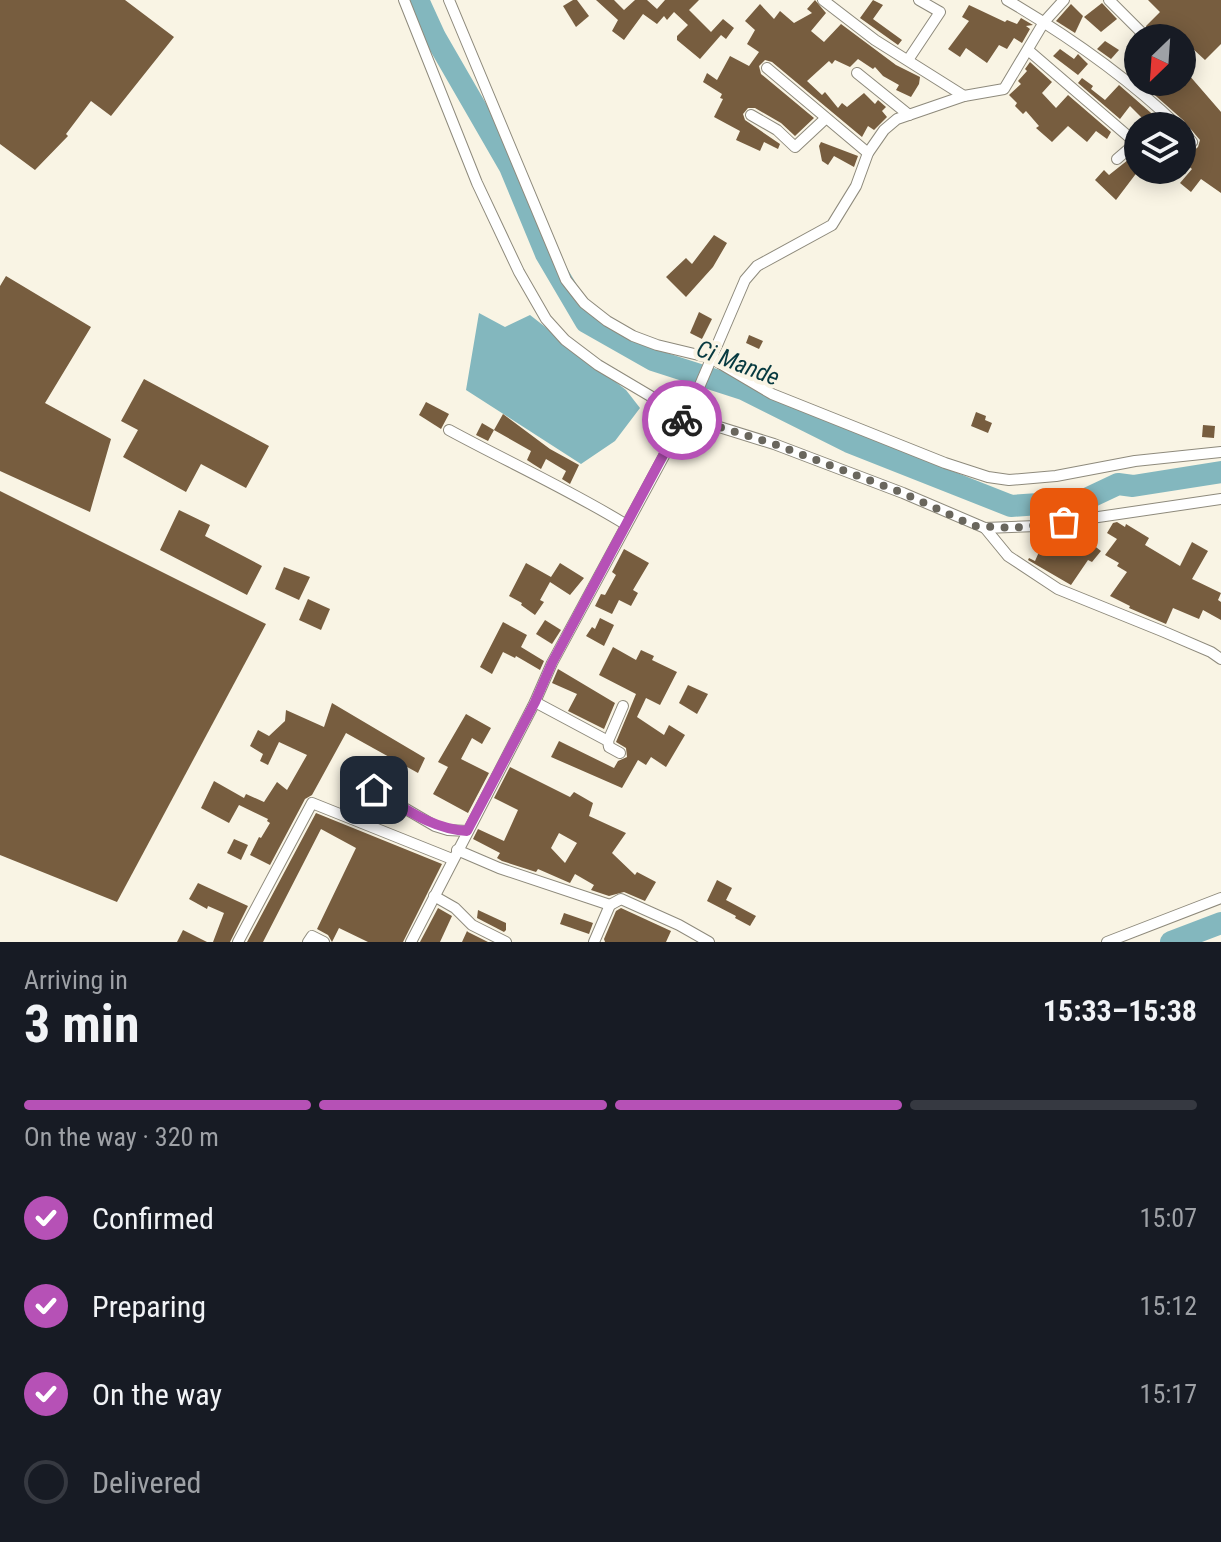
<!DOCTYPE html>
<meta charset="utf-8">
<style>
body{margin:0;font-family:"Roboto Condensed",sans-serif;background:#20242c;color:#f1f3f6;height:100vh;display:flex;flex-direction:column;font-size:30px;white-space:nowrap}
*{box-sizing:border-box;margin:0}
p{font-size:26px;color:#9ea1a6}
.icon{flex:none;width:44px;height:44px;fill:none;stroke:currentColor;stroke-width:2;stroke-linecap:round;stroke-linejoin:round}
.map{position:relative;height:942px;overflow:hidden}
.panel{display:flex;flex-direction:column;background:#171b24;flex:1}
.panel>*{flex:none}
.needle{width:52px;rotate:205deg}
.tools{position:absolute;left:1124px;top:24px;display:grid;gap:16px}
.tools a{display:grid;place-items:center;width:72px;height:72px;border-radius:50%;background:#171b24;box-shadow:0 4px 20px #0003;font-size:40px}
.pin{position:absolute;display:grid;place-items:center;width:68px;height:68px;color:#fff;margin:-34px;border-radius:16px;box-shadow:0 4px 12px #0006}
.courier{position:absolute;display:grid;place-items:center;width:80px;height:80px;margin:-40px;border:6px solid #b651b6;border-radius:50%;background:#fff;color:#222;box-shadow:0 2px 10px #0007}
.overview em{font-style:normal;font-weight:700}
.overview div{display:flex;flex-direction:column-reverse}
.overview{display:flex;align-items:center;justify-content:space-between;height:136px;padding:0 24px}
h1{font-size:52px;font-weight:700;line-height:60px}
.bar{display:grid;grid-template-columns:repeat(4,1fr);gap:12px 8px;align-content:center;height:96px;padding:0 24px}
.bar i{height:10px;border-radius:6px;background:#363941}
.bar .on{background:#b651b6}
.bar p{grid-column:span 4}
ol{padding:0 24px;list-style:none}
li{display:flex;align-items:center;gap:24px;height:88px}
li p{margin-inline-start:auto}
li .icon{padding:8px;border-radius:50%;background:#b651b6;color:#fff;stroke-width:4}
li:last-child{color:#9ea1a6}
li i{width:44px;height:44px;border:4px solid #363941;border-radius:50%}
.map>svg:first-child{display:block}
.water{fill:#83b7be}
.lines{fill:none;stroke-linecap:round;stroke-linejoin:round}
.river{stroke:#83b7be;stroke-width:22}
.building{fill:#775d3f;fill-rule:evenodd}
.minor-casing{stroke:#8e8a7c;stroke-width:12}
.minor{stroke:#fff;stroke-width:10}
.done{stroke:#69665d;stroke-width:8;stroke-dasharray:0 14.4}
.route{stroke:#b651b6;stroke-width:10}
.labels{text-anchor:middle;stroke-width:8;stroke-linejoin:round;paint-order:stroke}
.water-label{font-size:24px;font-style:italic;fill:#073a40;stroke:#f9f4e4}
</style>
<div class="map">
<svg width="1221" height="942" viewBox="0 0 1221 942">
<rect width="100%" height="100%" fill="#f9f4e4"/>
<!-- water -->
<polygon class="water" points="479,313 505,327 530,315 626,390 640,408 615,441 581,464 466,390"/>
<g class="lines">
<!-- river -->
<g class="river">
<polyline points="418,0 435,37 510,167 546,254 586,322 653,360 743,389 849,442 1011,506 1082,501 1118,484 1133,486 1221,472"/>
<polyline points="1171,942 1221,923"/>
</g>
</g>
<!-- building -->
<g class="building">
<polygon points="0,0 125,0 174,37 111,116 91,101 66,134 68,136 35,170 0,144"/>
<polygon points="573,0 577,0 589,16 576,27 563,6"/>
<polygon points="596,0 614,0 624,10 635,0 647,0 657,9 665,0 699,0 689,10 711,32 723,19 734,28 726,39 721,35 700,59 677,40 677,36 688,25 674,12 667,20 664,16 657,24 643,14 624,40 612,31 618,20"/>
<polygon points="815,0 826,13 811,31 824,42 841,24 896,65 920,77 919,84 911,97 896,90 899,85 883,76 875,67 873,69 858,59 850,67 835,60 832,64 829,61 807,81 822,95 825,92 838,108 842,103 847,107 864,93 875,104 878,100 886,107 882,111 887,117 874,130 868,126 862,137 772,62 765,60 759,66 761,74 814,118 795,136 781,123 755,108 748,108 743,114 745,120 780,144 778,149 764,142 760,151 736,140 740,131 714,117 723,99 720,98 722,94 703,82 707,73 717,80 730,56 749,66 759,52 747,44 755,30 745,21 760,4 774,19 780,11 794,23 812,13 807,9"/>
<polygon points="873,0 883,5 873,19 902,40 898,45 860,18"/>
<polygon points="1148,0 1221,0 1221,44 1205,60 1192,48 1182,58 1182,38 1152,38 1148,33 1146,26 1160,12"/>
<polygon points="1102,3 1117,19 1101,32 1084,17"/>
<polygon points="1071,4 1083,16 1075,33 1056,21"/>
<polygon points="969,5 1005,22 1007,20 1017,24 1021,18 1033,25 1026,26 1030,29 1022,43 1014,38 1007,49 999,45 987,63 966,48 960,57 948,49 969,21 962,17"/>
<polygon points="1105,41 1119,50 1111,59 1097,49"/>
<polygon points="1060,49 1074,59 1078,54 1088,64 1078,75 1053,56"/>
<polygon points="1030,62 1052,82 1042,93 1056,108 1068,95 1111,132 1107,139 1096,131 1087,142 1068,126 1052,142 1036,128 1039,126 1026,111 1023,114 1015,106 1017,103 1009,95 1021,84 1018,81 1027,71 1025,69"/>
<polygon points="1182,67 1221,112 1221,193 1201,179 1191,192 1180,183 1192,169 1182,161 1198,147 1200,140 1183,120 1140,82 1148,82 1157,92 1165,84 1168,87 1173,82 1182,82"/>
<polygon points="1082,78 1093,86 1091,89 1105,100 1119,85 1166,126 1150,126 1130,106 1120,119 1078,83"/>
<polygon points="821,142 858,156 854,167 834,156 828,165 822,161 819,146"/>
<polygon points="1138,152 1138,171 1116,200 1095,180 1104,170 1109,175"/>
<polygon points="714,235 727,243 713,267 686,297 666,277 686,258 692,264"/>
<polygon points="6,276 91,327 45,403 111,439 90,512 0,471 0,286"/>
<polygon points="699,312 712,319 702,339 690,333"/>
<polygon points="749,335 763,341 759,349 746,343"/>
<polygon points="144,379 269,446 246,488 201,464 186,492 123,457 138,430 121,421"/>
<polygon points="426,402 449,414 441,429 419,415"/>
<polygon points="976,412 986,416 985,420 992,423 988,433 971,426"/>
<polygon points="503,414 550,449 579,465 570,484 562,479 566,471 546,459 541,469 533,464 527,460 531,451 494,430"/>
<polygon points="482,423 494,430 488,441 476,435"/>
<polygon points="1203,425 1215,426 1214,438 1202,437"/>
<polygon points="0,491 266,624 117,902 0,855"/>
<polygon points="179,510 210,525 205,536 262,566 247,595 160,550"/>
<polygon points="1117,522 1125,527 1126,524 1149,538 1145,545 1180,566 1192,542 1208,551 1192,579 1221,593 1218,600 1221,602 1221,620 1203,610 1199,619 1173,608 1166,624 1129,608 1130,606 1110,596 1127,572 1117,566 1119,563 1105,555 1117,539 1107,533 1113,523"/>
<polygon points="1046,536 1079,552 1088,541 1101,551 1092,562 1088,560 1071,585 1028,560 1029,558 1035,561"/>
<polygon points="624,549 649,563 633,590 638,593 631,606 619,600 612,614 595,606 601,594 605,595 616,575 612,572"/>
<polygon points="526,563 551,577 560,563 584,578 570,595 550,582 540,600 544,602 535,615 521,605 522,603 509,596"/>
<polygon points="284,567 310,577 299,600 275,589"/>
<polygon points="308,599 330,609 321,630 299,620"/>
<polygon points="600,618 614,625 604,646 586,636 592,627 595,629"/>
<polygon points="545,620 561,630 552,644 536,634"/>
<polygon points="503,622 527,635 521,647 544,661 540,670 516,656 515,658 503,652 492,674 480,667"/>
<polygon points="613,647 636,660 641,650 654,656 652,660 677,672 660,705 646,698 637,717 664,735 669,725 685,735 666,767 651,757 646,765 638,760 622,788 551,757 559,741 614,768 618,761 627,757 626,748 616,742 636,694 599,675"/>
<polygon points="558,669 615,703 604,729 568,711 577,694 552,683"/>
<polygon points="688,685 708,694 697,714 679,703"/>
<polygon points="332,703 425,758 418,773 346,733 312,795 305,799 270,865 250,855 259,837 261,838 270,823 267,821 268,819 239,805 229,823 201,808 214,781 244,798 246,794 264,802 277,782 287,790 307,755 279,742 268,765 260,761 263,754 250,746 258,730 269,736 285,721 286,710 324,727"/>
<polygon points="466,714 491,728 482,744 472,738 461,759 489,773 468,813 433,794 448,767 438,762"/>
<path d="M510 767 570 797 574 792 593 803 589 816 626 833 612 853 635 875 637 872 656 882 645 901 624 892 609 896 591 890 594 885 575 874 570 883 538 869 536 872 502 861 497 858 500 853 473 839 478 829 504 841 518 810 494 798ZM559 833 577 843 565 863 551 848Z"/>
<polygon points="316,813 442,864 403,942 368,942 339,928 332,942 328,935 317,929 356,848 321,829 263,942 247,942"/>
<polygon points="234,839 248,845 241,860 227,853"/>
<polygon points="717,880 732,888 726,900 756,916 750,926 735,918 736,916 707,901"/>
<polygon points="198,883 248,906 230,942 213,942 224,913 208,906 207,909 189,899"/>
<polygon points="438,908 452,916 440,942 420,942"/>
<polygon points="621,908 671,931 666,942 605,942 604,939 616,911"/>
<polygon points="478,910 506,923 506,930 504,932 477,918"/>
<polygon points="564,913 593,923 589,934 560,924"/>
<polygon points="183,930 207,942 177,942"/>
<polygon points="467,931 468,932 488,942 462,942"/>
</g>
<g class="lines">
<!-- minor casing -->
<g class="minor-casing">
<g id="minor">
<polyline points="404,0 477,183 519,272 546,319 565,340 598,365 684,416 774,444 903,493 985,528 1037,526 1221,499"/>
<polyline points="449,0 566,280 584,303 607,321 633,336 657,345 711,358 772,394 945,463 988,477 1009,480 1056,476 1135,461 1221,452"/>
<polyline points="823,0 875,40 964,96"/>
<path d="M1007 0C1070 37 1126 76 1178 126"/>
<polyline points="1109,0 1140,31"/>
<polyline points="1028,50 1136,143"/>
<polyline points="908,60 940,12 919,0"/>
<polyline points="767,68 868,153"/>
<polyline points="857,73 909,115"/>
<polyline points="751,115 777,130 795,147 825,119"/>
<polyline points="1182,130 1192,142 1182,153"/>
<polyline points="1117,159 1138,141"/>
<path d="M449 430C508 462 568 489 625 524"/>
<polyline points="985,528 1008,556 1058,589 1162,631 1211,652 1221,659"/>
<polyline points="535,702 608,741 609,747 620,753"/>
<polyline points="608,741 623,706"/>
<polyline points="358,781 435,826 448,830 467,831"/>
<polyline points="457,850 499,868 610,905"/>
<polyline points="434,896 455,908 472,925 506,942"/>
<polyline points="238,942 312,803 452,859"/>
<polyline points="308,942 312,936 324,942"/>
<polyline points="411,942 535,702 552,663 691,406 745,280 757,266 832,225 856,186 868,153 884,130 897,119 964,96 1004,89 1044,22 1064,0"/>
<polyline points="594,942 610,905 621,899 679,925 709,942"/>
<polyline points="1107,942 1221,898"/>
</g>
</g>
<!-- minor -->
<use href="#minor" class="minor"/>
</g>
<g class="lines">
<!-- done -->
<polyline class="done" points="682,420 684,416 774,444 903,493 974,526 1012,528 1064,522"/>
<!-- route -->
<path class="route" d="M374 790C405 808 431 829 467 831L535 702 552 663 682 420"/>
</g>
<g class="labels">
<!-- water labels -->
<g class="water-label">
<text transform="translate(738 363) rotate(21)" y="8">Ci Mande</text>
</g>
</g>
</svg>
<div class="tools">
<a><svg class="needle" viewBox="-14 -14 28 28"><path d="M0-13l5 13h-10z" fill="#e53935"/><path d="M0 13l5-13h-10z" fill="#9ea1a6"/></svg></a>
<a><svg class="icon" aria-label="layers" viewBox="0 0 24 24"><path d="M12 4l9 5-9 5-9-5zM3 14l9 5 9-5"/></svg></a>
</div>
<div class="pin" style="left:1064px;top:522px;background:#ea580c"><svg class="icon" aria-label="bag" viewBox="0 0 24 24"><path d="M5 8h14l-1 12H6zM9 8a3 3 0 0 1 6 0"/></svg></div>
<div class="pin" style="left:374px;top:790px;background:#1f2937"><svg class="icon" aria-label="home" viewBox="0 0 24 24"><path d="M3 11l9-7 9 7M6 9v11h12V9"/></svg></div>
<div class="courier" style="left:682px;top:420px"><svg class="icon" aria-label="bike" viewBox="0 0 24 24"><circle cx="6" cy="16" r="4"/><circle cx="18" cy="16" r="4"/><path d="M6 16l4-8h5l3 8M10 8l3 8H6M13 5h3"/></svg></div>
</div>
<section class="panel">
<div class="overview"><div><h1>3 min</h1><p>Arriving in</p></div><em>15:33–15:38</em></div>
<div class="bar"><i class="on"></i><i class="on"></i><i class="on"></i><i></i><p>On the way · 320 m</p></div>
<ol>
<li><svg class="icon" aria-label="check" viewBox="0 0 24 24"><path d="M5 12l5 5 9-10"/></svg>Confirmed<p>15:07</p></li>
<li><svg class="icon" aria-label="check" viewBox="0 0 24 24"><path d="M5 12l5 5 9-10"/></svg>Preparing<p>15:12</p></li>
<li><svg class="icon" aria-label="check" viewBox="0 0 24 24"><path d="M5 12l5 5 9-10"/></svg>On the way<p>15:17</p></li>
<li><i></i>Delivered</li>
</ol>
</section>
